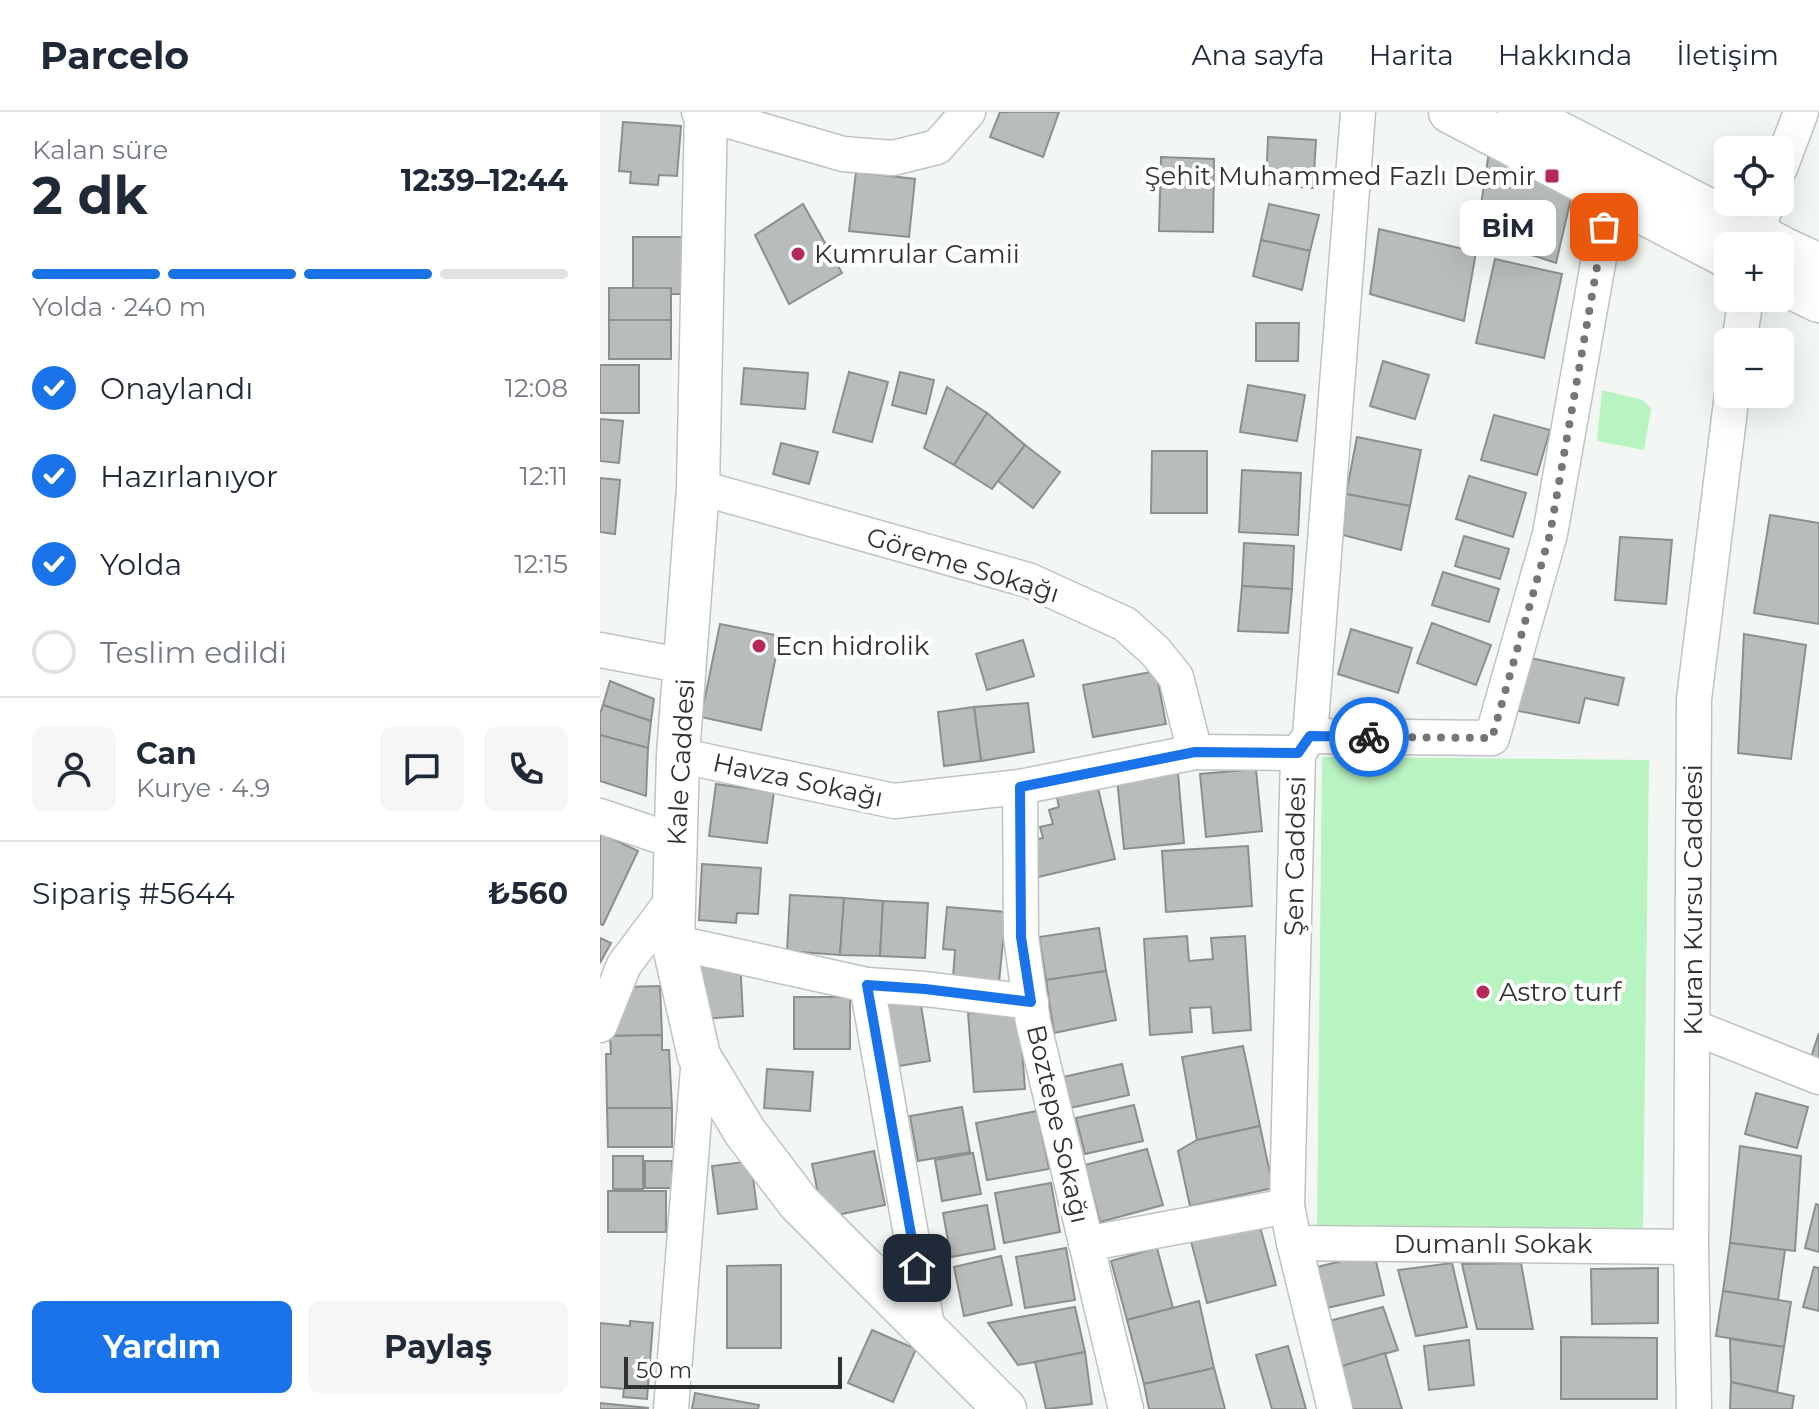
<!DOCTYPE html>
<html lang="tr">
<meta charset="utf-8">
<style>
body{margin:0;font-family:Montserrat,sans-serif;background:#f6f6f7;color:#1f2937;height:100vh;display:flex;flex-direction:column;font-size:30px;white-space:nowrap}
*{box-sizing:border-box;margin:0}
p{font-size:26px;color:#747a83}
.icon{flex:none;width:44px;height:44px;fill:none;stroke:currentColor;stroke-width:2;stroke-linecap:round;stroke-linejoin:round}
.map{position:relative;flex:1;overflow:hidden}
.sheet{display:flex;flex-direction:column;background:#fff;width:600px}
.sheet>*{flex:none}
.fabs{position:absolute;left:1114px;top:24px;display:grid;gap:16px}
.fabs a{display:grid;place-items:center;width:80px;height:80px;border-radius:12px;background:#fff;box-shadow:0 8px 32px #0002;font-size:40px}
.scale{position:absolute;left:24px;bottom:20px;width:218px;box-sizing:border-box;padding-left:8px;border:4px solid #303230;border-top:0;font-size:22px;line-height:28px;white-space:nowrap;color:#303230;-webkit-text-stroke:6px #fff;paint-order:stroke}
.pin{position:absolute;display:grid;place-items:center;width:68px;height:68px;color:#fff;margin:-34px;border-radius:16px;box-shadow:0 4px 12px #0006}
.courier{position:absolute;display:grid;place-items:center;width:80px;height:80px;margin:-40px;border:6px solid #1a73e8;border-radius:50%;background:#fff;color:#222;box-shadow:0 2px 10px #0007}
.bubble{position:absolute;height:56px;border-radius:12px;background:#fff;box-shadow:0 8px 32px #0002;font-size:26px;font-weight:700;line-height:56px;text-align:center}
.summary em{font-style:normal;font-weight:700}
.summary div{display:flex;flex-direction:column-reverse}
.summary{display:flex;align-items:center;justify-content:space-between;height:136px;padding:0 32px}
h1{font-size:52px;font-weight:700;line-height:60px}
.bar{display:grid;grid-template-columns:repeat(4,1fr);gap:12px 8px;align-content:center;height:96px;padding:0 32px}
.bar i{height:10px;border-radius:6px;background:#e0e1e3}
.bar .active{background:#1a73e8}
.bar p{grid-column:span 4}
.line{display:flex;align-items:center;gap:20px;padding:0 32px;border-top:2px solid #e0e1e3}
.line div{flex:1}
.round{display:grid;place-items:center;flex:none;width:84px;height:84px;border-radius:12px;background:#f6f6f7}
ol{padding:0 32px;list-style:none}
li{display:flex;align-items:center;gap:24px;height:88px}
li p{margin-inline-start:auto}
li .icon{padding:8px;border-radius:50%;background:#1a73e8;color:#fff;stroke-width:4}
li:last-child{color:#747a83}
li i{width:44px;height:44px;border:4px solid #e0e1e3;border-radius:50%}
.cta{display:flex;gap:16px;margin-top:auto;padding:16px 32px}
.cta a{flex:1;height:92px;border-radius:12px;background:#1a73e8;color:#fff;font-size:32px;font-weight:700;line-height:92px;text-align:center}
.cta a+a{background:#f6f6f7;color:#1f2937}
header{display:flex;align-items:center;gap:48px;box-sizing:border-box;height:112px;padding:0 40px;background:#fff;border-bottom:2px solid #e0e1e3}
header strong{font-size:38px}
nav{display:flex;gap:44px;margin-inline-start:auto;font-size:28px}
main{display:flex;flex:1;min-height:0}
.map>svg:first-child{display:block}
.green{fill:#b8f3c2}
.building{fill:#b9bdb9;stroke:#8c908d;stroke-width:2}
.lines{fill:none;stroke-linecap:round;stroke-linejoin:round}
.minor-casing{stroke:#bfc3bf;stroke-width:37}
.major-casing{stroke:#bfc3bf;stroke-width:45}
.minor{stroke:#fff;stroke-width:34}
.major{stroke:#fff;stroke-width:42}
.done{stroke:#747774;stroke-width:8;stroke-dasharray:0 14.4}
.route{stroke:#1a73e8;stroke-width:10}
.poi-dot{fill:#b62859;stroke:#fff;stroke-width:3}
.labels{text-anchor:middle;stroke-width:8;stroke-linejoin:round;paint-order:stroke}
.poi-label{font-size:26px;fill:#303230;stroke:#fff;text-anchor:start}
.street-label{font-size:26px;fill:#303230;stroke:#fff}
</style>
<header>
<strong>Parcelo</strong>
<nav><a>Ana sayfa</a><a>Harita</a><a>Hakkında</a><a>İletişim</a></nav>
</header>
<main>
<section class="sheet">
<div class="summary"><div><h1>2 dk</h1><p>Kalan süre</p></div><em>12:39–12:44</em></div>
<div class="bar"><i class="active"></i><i class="active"></i><i class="active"></i><i></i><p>Yolda · 240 m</p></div>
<ol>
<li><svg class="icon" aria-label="check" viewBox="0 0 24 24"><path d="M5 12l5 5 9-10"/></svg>Onaylandı<p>12:08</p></li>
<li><svg class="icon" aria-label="check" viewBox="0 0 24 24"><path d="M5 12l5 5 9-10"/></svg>Hazırlanıyor<p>12:11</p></li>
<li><svg class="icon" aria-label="check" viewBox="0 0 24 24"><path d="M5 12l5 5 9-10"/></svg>Yolda<p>12:15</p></li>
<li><i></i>Teslim edildi</li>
</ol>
<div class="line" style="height:144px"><a class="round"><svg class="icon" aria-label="person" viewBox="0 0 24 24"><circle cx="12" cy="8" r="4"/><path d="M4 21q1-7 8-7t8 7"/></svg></a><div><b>Can</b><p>Kurye · 4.9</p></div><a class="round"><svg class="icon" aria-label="chat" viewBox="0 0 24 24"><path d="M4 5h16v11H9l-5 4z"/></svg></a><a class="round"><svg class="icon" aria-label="phone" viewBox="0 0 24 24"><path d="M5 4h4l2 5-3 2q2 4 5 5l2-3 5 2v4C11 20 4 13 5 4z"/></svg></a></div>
<div class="line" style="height:104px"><div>Sipariş #5644</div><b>₺560</b></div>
<div class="cta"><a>Yardım</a><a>Paylaş</a></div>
</section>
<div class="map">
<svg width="1219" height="1297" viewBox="0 0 1219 1297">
<rect width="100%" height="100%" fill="#f2f7f3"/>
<!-- green -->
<g class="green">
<polygon points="1002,278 1043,288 1051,297 1044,338 997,329"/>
<polygon points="722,645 1049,648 1043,1116 717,1113"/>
</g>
<!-- building -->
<g class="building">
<polygon points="400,0 459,0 443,45 390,25"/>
<polygon points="23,10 81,14 77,64 59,63 58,73 30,71 31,60 19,59"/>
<polygon points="668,25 716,28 713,76 666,73"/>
<polygon points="889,40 973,78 956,151 876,125"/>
<polygon points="561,45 614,47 613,120 559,119"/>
<polygon points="256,60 315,67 309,125 249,119"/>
<polygon points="203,92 242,161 189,192 155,123"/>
<polygon points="669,92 719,103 710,139 661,128"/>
<polygon points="779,117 876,140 864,209 770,182"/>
<polygon points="33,125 85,125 85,182 71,182 71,176 33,176"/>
<polygon points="661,128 710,139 702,178 653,164"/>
<polygon points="895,147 962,162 944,246 876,231"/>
<rect x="9" y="176" width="62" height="32"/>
<rect x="9" y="208" width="62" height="39"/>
<polygon points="656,211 699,211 698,249 656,249"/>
<polygon points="783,249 829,263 815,307 770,294"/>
<rect x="0" y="253" width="39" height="48"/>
<polygon points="144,256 208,261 205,297 141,292"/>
<polygon points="249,260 288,270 272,330 233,320"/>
<polygon points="300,260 334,268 326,302 292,293"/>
<polygon points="648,273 705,283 697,329 640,320"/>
<polygon points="347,275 387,301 354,353 324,336"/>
<polygon points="387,301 425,333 392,377 354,353"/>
<polygon points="894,303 950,318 937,363 881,348"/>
<polygon points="0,307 23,309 19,351 0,349"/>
<polygon points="757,325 821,338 810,394 746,382"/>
<polygon points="181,331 218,340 209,372 173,362"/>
<polygon points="425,333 460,360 433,396 398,369"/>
<polygon points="552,339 607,339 607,401 551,401"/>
<polygon points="642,358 701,361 698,423 639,420"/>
<polygon points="869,364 926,381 913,425 856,407"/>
<polygon points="0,366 20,368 15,422 0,420"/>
<polygon points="746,382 810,394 801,438 743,423"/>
<polygon points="1170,403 1219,411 1219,512 1154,501"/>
<polygon points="864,424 909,437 900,467 855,454"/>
<polygon points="1020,425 1072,428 1066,492 1015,488"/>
<polygon points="644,431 694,434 692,477 642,474"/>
<polygon points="843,460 899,477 889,510 832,493"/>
<polygon points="642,474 692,477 688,521 638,519"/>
<polygon points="832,511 891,533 876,573 817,551"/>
<polygon points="120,512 180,524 161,618 101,605"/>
<polygon points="751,517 812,536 798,581 738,562"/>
<polygon points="1144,522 1206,533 1191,647 1138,641"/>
<polygon points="423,528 434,564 387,578 376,542"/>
<polygon points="926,545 1024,566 1018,593 985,586 979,611 914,598"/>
<polygon points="556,559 566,612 493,625 483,573"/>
<polygon points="10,569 54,587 51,609 3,593"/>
<polygon points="428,591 434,640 381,649 374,595"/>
<polygon points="3,593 51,609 48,636 0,623 0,602"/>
<polygon points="374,595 381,649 344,654 338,600"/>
<polygon points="0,623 48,636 46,684 0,669"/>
<polygon points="656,657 662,719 606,725 600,662"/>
<polygon points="578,661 584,731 524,737 517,667"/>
<polygon points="116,672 174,680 167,731 109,724"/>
<polygon points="497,672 515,747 438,765 429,729 443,726 440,715 453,712 449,698 459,695 456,681"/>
<polygon points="0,721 38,739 3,813 0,812"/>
<polygon points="648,734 652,794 566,800 562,739"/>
<polygon points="102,752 161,756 158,802 137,801 136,811 99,808"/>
<polygon points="190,783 244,786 240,843 187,839"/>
<polygon points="244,786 283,789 280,844 240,843"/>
<polygon points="283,789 328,791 325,846 280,844"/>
<polygon points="347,795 406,800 399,870 353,866 355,838 343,837"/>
<polygon points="499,816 506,859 446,868 439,825"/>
<polygon points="587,824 589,849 613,847 611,826 645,824 651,918 613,921 611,895 590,896 592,920 550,923 544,827"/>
<polygon points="0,826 11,831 0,851"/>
<polygon points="140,847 143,904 101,907 98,850"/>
<polygon points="506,859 516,908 454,921 446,868"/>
<polygon points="60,874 62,923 10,924 22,875"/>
<rect x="194" y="885" width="56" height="52"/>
<polygon points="320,887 330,949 292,955 283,892"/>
<polygon points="419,897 425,977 374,980 368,901"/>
<polygon points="1219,921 1219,948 1211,945"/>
<polygon points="62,923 62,938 69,938 72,996 7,996 6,942 11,942 10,924"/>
<polygon points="643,934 660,1014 597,1028 582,945"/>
<polygon points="522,952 529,983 470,996 463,965"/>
<polygon points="167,957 213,960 210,999 164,996"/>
<polygon points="1156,981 1208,995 1197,1036 1145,1022"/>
<polygon points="534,993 543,1029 485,1042 476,1006"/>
<polygon points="362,995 370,1040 318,1049 310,1004"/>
<polygon points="7,996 72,996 72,1035 8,1035"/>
<polygon points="437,999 449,1057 387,1068 376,1011"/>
<polygon points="660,1014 673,1076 590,1094 578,1039 597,1028"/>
<polygon points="1140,1034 1201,1044 1195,1139 1130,1131"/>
<polygon points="547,1037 563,1093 500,1110 485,1053"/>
<polygon points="274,1039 285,1093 223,1106 212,1052"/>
<polygon points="373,1041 381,1082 342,1089 335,1048"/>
<rect x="13" y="1044" width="30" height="33"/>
<rect x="45" y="1049" width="27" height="27"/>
<polygon points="151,1049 157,1097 118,1102 112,1054"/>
<polygon points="451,1071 460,1120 404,1131 395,1081"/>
<rect x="8" y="1079" width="58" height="41"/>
<polygon points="1216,1092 1219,1093 1219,1140 1205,1136"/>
<polygon points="387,1093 395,1137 351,1145 343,1101"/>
<polygon points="659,1111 676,1173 607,1191 591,1129"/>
<polygon points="1130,1131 1185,1138 1178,1188 1123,1179"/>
<polygon points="466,1136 475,1188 425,1196 416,1145"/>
<polygon points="557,1136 573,1196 527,1208 511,1149"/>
<polygon points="774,1141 784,1183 727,1196 717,1155"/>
<polygon points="401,1144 412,1193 364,1204 354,1155"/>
<polygon points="852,1151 867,1215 816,1224 798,1158"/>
<polygon points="921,1151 933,1217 877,1217 862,1152"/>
<polygon points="181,1153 181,1236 127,1236 127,1154"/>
<polygon points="1214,1155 1219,1156 1219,1199 1203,1195"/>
<polygon points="1058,1156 1058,1211 992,1212 991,1157"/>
<polygon points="1123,1179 1191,1190 1184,1235 1116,1224"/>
<polygon points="599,1189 614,1256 544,1272 527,1208"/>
<polygon points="475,1195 485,1240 435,1250 418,1253 388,1211"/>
<polygon points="783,1195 798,1238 739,1255 729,1209"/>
<polygon points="30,1209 53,1211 47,1287 23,1285 24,1277 0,1275 0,1211 30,1214"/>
<polygon points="272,1218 316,1237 293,1290 248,1271"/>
<polygon points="961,1225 1057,1226 1057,1287 961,1287"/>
<polygon points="1130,1227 1184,1235 1177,1280 1131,1270"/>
<polygon points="869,1228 874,1273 829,1278 824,1234"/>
<polygon points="688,1234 706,1297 672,1297 656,1243"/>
<polygon points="485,1240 492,1292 446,1297 435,1250"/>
<polygon points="785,1241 802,1297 752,1297 739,1255"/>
<polygon points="614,1256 625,1297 549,1297 544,1272"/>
<polygon points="1131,1270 1194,1284 1192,1297 1130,1297"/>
<polygon points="95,1281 159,1293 158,1297 92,1297"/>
<polygon points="0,1291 48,1296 48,1297 0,1297"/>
</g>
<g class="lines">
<!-- minor casing -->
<g class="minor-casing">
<g id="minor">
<polyline points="99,0 243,42 293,46 337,35 368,0"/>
<polyline points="1180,56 1201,0"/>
<polyline points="1153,134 1167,90"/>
<polyline points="1139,230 1146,186"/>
<polyline points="98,375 428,468 525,512 555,539 576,565 595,640"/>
<polyline points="0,538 85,554"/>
<polyline points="710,624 892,626 950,422 1010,84"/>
<polyline points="78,643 294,689 420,675 595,640 698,641"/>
<polyline points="420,675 421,825 433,910 526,1297"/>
<polyline points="0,704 77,730"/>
<polyline points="73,830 267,873 325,877 431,890"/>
<polyline points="267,873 328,1219"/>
<polyline points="0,913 24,853 75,785"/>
<polyline points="1093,915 1219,965"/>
<polyline points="694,1131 1091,1135"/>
<polyline points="486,1132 687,1094"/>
<polyline points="71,1297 99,944"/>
<polyline points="735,1297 694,1131 687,1094 698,641 710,624 758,0"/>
<polyline points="1094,1297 1091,1135 1094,587 1132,282"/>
</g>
</g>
<!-- major casing -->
<g class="major-casing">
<g id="major">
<polyline points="106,0 98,375 78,643 73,830 99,944 145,1020 199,1091 405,1297"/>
<polyline points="850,0 1128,145"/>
<polyline points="919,0 1179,134"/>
<polyline points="1180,135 1219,153"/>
<polyline points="1180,170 1219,189"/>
</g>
</g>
<!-- minor -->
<use href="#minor" class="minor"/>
<!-- major -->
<use href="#major" class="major"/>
</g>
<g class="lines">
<!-- done -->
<polyline class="done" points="769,625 892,626 950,422 1004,115"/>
<!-- route -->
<polyline class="route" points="317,1156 267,873 325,877 431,890 421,825 420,675 595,640 698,641 710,624 769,625"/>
</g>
<!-- markers -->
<g class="poi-dot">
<rect x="944" y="56" width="16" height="16" rx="4"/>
<circle cx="198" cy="142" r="8"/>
<circle cx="159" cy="534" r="8"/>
<circle cx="883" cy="880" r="8"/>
</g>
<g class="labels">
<!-- poi labels -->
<g class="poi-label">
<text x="936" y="73" text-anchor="end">Şehit Muhammed Fazlı Demir</text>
<text x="214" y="151">Kumrular Camii</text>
<text x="175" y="543">Ecn hidrolik</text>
<text x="899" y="889">Astro turf</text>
</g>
<!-- street labels -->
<g class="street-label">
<text transform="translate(363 453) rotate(17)" y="9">Göreme Sokağı</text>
<text transform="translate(81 650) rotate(-87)" y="9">Kale Caddesi</text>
<text transform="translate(198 668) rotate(12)" y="9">Havza Sokağı</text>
<text transform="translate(695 744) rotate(-89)" y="9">Şen Caddesi</text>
<text transform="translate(1093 788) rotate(-90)" y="9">Kuran Kursu Caddesi</text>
<text transform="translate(458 1012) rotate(77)" y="9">Boztepe Sokağı</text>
<text x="893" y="1141">Dumanlı Sokak</text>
</g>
</g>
</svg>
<div class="fabs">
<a><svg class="icon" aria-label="locate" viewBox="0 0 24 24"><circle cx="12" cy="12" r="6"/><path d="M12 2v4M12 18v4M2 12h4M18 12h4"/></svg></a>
<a>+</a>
<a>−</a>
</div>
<div class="scale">50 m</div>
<div class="pin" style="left:1004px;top:115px;background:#ea580c"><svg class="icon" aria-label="bag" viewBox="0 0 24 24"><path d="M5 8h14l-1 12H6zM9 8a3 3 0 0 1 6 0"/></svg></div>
<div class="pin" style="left:317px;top:1156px;background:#1f2937"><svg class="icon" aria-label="home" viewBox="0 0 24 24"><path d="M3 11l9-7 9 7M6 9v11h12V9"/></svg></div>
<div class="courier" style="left:769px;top:625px"><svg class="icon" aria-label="bike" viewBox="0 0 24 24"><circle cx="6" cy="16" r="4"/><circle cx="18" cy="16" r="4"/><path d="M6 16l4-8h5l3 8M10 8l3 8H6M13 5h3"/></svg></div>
<div class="bubble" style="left:860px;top:88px;width:96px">BİM</div>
</div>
</main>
